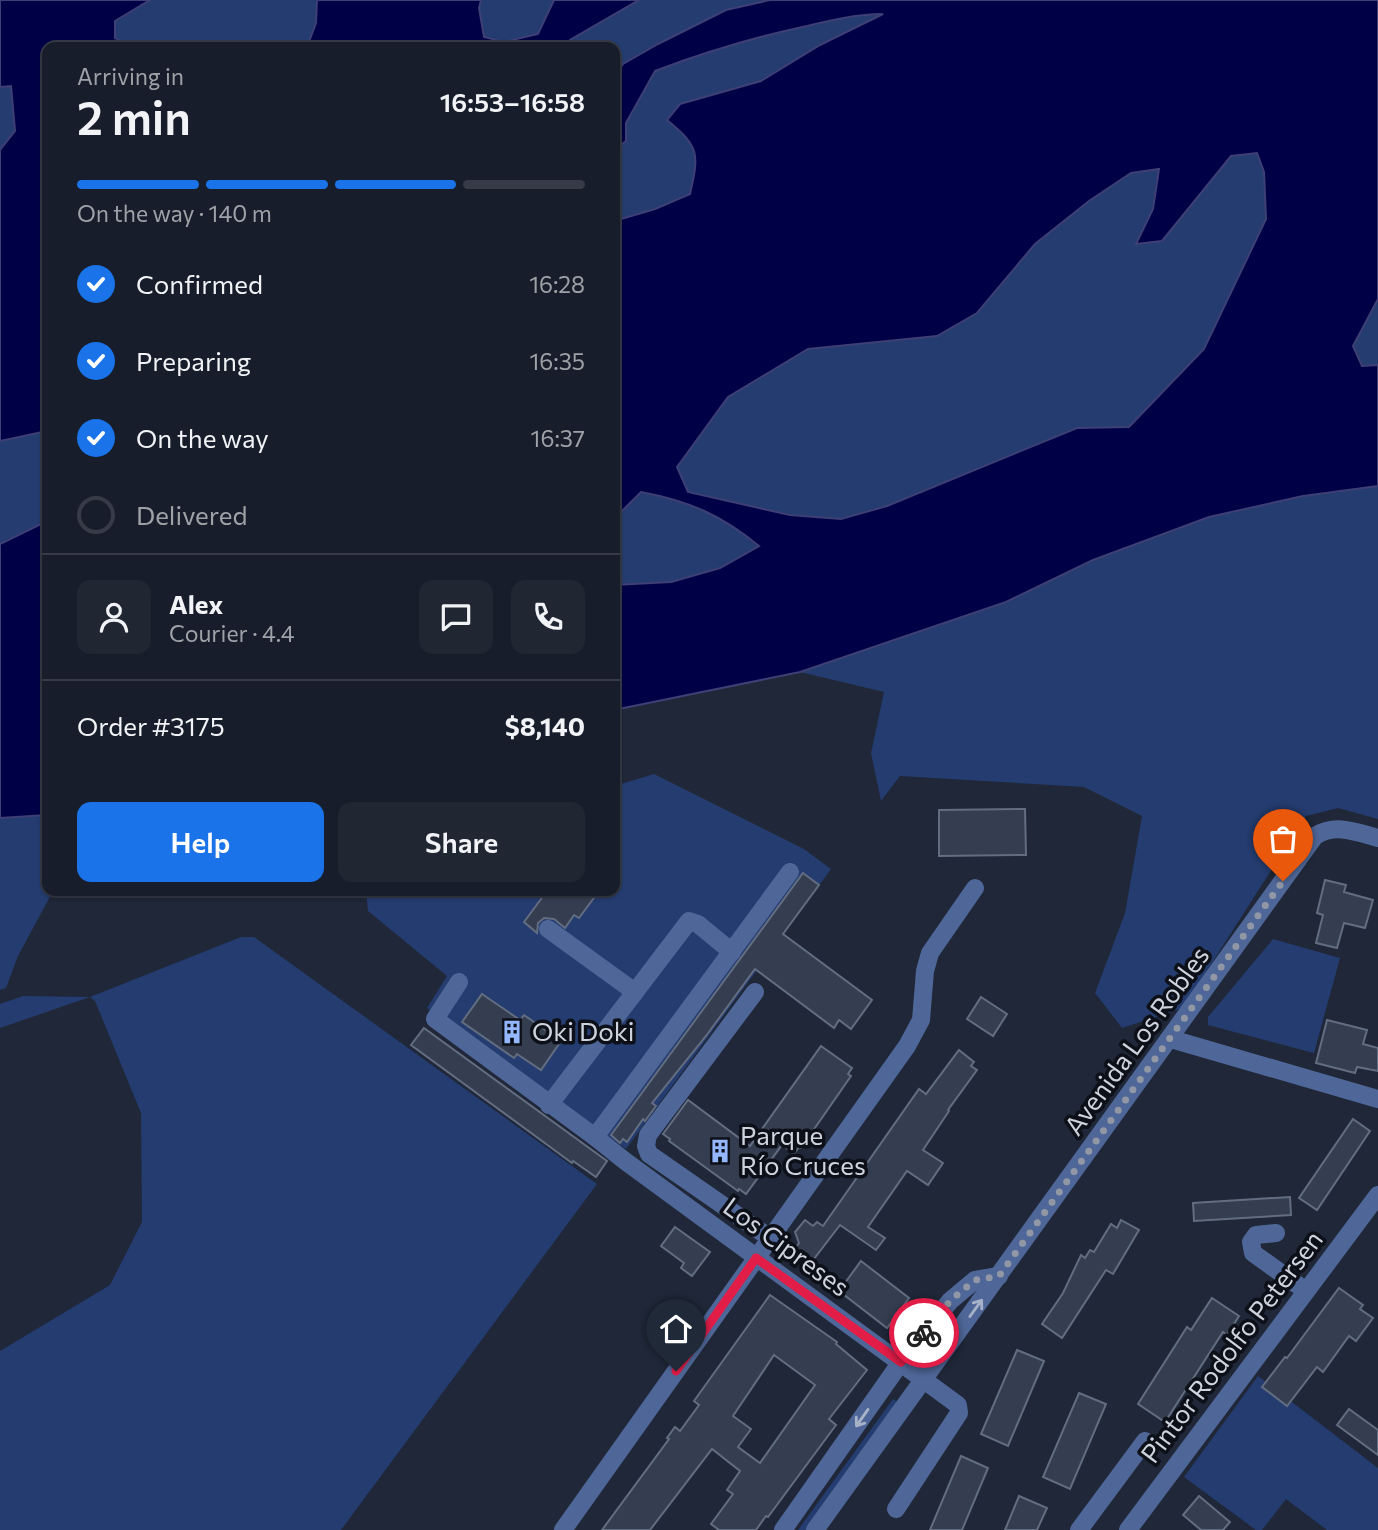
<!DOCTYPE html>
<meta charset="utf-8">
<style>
body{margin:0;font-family:Commissioner,sans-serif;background:#202632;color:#f1f3f6;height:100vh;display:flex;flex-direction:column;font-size:26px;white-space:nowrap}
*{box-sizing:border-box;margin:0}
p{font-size:23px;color:#9ea2a8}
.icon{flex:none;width:38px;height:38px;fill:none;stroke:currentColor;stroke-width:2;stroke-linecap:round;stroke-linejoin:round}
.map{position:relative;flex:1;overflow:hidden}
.details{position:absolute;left:42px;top:42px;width:578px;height:854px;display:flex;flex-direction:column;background:#171d2a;border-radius:14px;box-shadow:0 2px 5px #0004,0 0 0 2px #363b47}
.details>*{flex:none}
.pin{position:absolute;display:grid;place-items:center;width:60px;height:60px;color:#fff;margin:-72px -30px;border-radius:50% 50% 50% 0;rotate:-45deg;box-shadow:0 0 7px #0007}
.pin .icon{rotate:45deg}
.courier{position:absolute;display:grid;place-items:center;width:70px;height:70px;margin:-35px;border:5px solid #e11d48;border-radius:50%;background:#fff;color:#222;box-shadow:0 2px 9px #0007}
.summary em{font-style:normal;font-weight:600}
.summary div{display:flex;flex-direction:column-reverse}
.summary{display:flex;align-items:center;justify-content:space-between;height:119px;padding:0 35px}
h1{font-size:46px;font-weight:600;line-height:52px}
.bar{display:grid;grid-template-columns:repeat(4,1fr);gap:10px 7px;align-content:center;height:84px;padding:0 35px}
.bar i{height:9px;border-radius:5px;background:#363b47}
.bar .on{background:#1a73e8}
.bar p{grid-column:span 4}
.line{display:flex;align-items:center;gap:18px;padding:0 35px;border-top:2px solid #363b47}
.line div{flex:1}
.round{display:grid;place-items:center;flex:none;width:74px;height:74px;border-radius:14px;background:#202632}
ol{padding:0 35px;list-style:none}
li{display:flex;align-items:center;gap:21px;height:77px}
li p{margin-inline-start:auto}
li .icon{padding:7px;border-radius:50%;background:#1a73e8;color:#fff;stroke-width:4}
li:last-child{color:#9ea2a8}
li i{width:38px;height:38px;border:4px solid #363b47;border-radius:50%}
.primary-button{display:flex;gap:14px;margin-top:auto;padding:14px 35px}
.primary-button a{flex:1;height:80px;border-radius:14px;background:#1a73e8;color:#fff;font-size:28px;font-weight:600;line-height:80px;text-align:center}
.primary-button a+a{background:#202632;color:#f1f3f6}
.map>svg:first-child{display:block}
.green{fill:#243c6f}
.water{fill:#000046;stroke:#3e3f74;stroke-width:2;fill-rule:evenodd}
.building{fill:#353e50;stroke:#636d81;stroke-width:2;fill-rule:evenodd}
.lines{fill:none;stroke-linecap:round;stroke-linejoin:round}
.minor{stroke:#4f6798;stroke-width:18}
.oneway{stroke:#a8b3c9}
.done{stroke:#9197a4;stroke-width:7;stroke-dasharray:0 12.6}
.route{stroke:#e11d48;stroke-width:9}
.labels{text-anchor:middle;stroke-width:7;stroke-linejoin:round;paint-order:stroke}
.poi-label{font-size:26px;fill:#ced3de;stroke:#0d1018;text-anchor:start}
.street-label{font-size:26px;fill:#ced3de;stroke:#0d1018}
</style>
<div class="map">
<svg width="1378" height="1530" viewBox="0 0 1378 1530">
<rect width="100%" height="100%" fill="#1f2738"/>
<!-- green -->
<g class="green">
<polygon points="0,0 1378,0 1378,819 1338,808 1306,816 1183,1008 1122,1028 1095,993 1125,913 1142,816 1084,787 900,776 881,801 871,753 884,692 800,672 807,670 614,700 614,47 47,47 47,891 53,891 18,956 6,988 0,990"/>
<polygon points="654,774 804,849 831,869 626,1149 427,1008 447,976 368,911 366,891 614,891 614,786"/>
<polygon points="241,937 254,937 597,1184 341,1530 0,1530 0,1351 110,1285 142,1222 141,1113 95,1001 90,997 0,1028 0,1004 23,996 90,997"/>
<polygon points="1273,939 1340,958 1314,1053 1208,1025 1208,1017"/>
<polygon points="1258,1376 1378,1468 1378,1530 1327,1530 1286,1499 1262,1530 1256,1530 1184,1477"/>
<polygon points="893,1399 899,1403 807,1530 798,1530"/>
</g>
<!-- water -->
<g class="water">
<polygon points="0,0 150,0 115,21 115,38 131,47 47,47 47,431 0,441 0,150 15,131 11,86 0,87"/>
<polygon points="317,0 481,0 479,8 484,37 504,42 538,34 554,0 639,0 570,40 567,47 307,47 316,23"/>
<path d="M770 0H1378V299L1353 346 1362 366 1378 365V486L1303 496 1209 517 1093 560 1006 602 800 672 614 710V585L671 582 720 568 759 546C721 515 689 501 641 492L621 512 614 514V218L618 220 655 209 690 194C699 154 700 147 667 120L680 104 761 81 820 45 883 14C858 14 832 20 807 26 755 37 705 52 655 71L626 123V141L614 150V75L623 64 658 44 726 10ZM1257 153 1264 172 1266 219 1204 349 1129 427 1077 428 887 506 841 519 790 515 688 492 677 467 728 397 808 349 937 336 977 313 1035 244 1089 201 1131 173 1159 169 1153 209 1136 244 1162 241 1231 156Z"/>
<polygon points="47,521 47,815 0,818 0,544"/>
</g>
<!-- building -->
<g class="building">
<polygon points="1025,809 1026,855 939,856 939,810"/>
<polygon points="803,873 819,885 783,934 872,1000 851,1029 839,1020 834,1028 755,969 706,1036 652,1103 656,1106 645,1121 643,1119 627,1142 623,1139 620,1143 611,1135"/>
<polygon points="1325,880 1346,885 1344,892 1373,900 1365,928 1344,923 1337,948 1316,943 1323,915 1317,913"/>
<polygon points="547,891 599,891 579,918 574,915 565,928 554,919 544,918 538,923 537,933 524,922"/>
<polygon points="482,994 520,1020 524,1015 561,1041 541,1070 517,1054 514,1058 462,1022"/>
<polygon points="981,997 1007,1014 993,1036 967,1019"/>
<polygon points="1327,1020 1367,1030 1363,1044 1378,1048 1378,1071 1357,1067 1355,1073 1316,1063"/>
<polygon points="424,1028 607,1161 596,1177 573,1161 572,1163 411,1045"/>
<polygon points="821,1046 852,1068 848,1074 851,1076 801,1148 799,1147 794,1154 782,1145 746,1194 739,1189 738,1191 669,1141 670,1139 663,1134 688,1100 750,1146"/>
<polygon points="959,1050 974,1062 971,1066 977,1070 948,1110 949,1111 923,1150 943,1163 928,1185 907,1171 868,1227 885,1238 876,1250 840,1225 810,1264 793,1251 799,1243 795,1232 805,1220 813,1226 817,1222 823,1226 919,1089 926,1094"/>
<polygon points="1353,1119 1370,1131 1317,1210 1299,1198"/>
<polygon points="1290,1197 1291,1215 1194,1221 1193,1203"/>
<polygon points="1121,1220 1139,1230 1113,1274 1106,1270 1062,1338 1042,1324 1063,1293 1081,1255 1085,1258 1090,1250 1094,1252 1111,1224 1117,1228"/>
<polygon points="675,1227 710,1252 692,1276 681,1268 684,1263 661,1246"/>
<polygon points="861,1261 909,1298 887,1328 839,1291"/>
<polygon points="1339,1288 1363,1305 1360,1309 1373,1318 1356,1341 1349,1336 1323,1372 1317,1367 1287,1406 1262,1387 1285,1357 1287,1358"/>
<path d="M770 1295 837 1342 836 1344 867 1370 829 1419 836 1425 768 1517 766 1516 756 1530H719L711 1524 733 1494 727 1490 740 1471 712 1449 650 1530H602L669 1439 667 1438 675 1427 680 1431 699 1405 694 1401ZM774 1355 815 1385 760 1463 738 1447 751 1429 733 1416Z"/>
<polygon points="1212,1298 1239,1316 1227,1335 1223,1332 1165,1422 1138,1404 1187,1327 1191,1330"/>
<polygon points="1017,1350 1044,1361 1008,1446 981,1434"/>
<polygon points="1079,1393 1106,1404 1070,1489 1043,1477"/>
<polygon points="1349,1409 1378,1430 1378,1455 1337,1425"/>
<polygon points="961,1456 988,1468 962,1530 930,1530"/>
<polygon points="1019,1496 1047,1508 1037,1530 1005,1530"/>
<polygon points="1199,1496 1230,1522 1223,1530 1201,1530 1183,1515"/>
</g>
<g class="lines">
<!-- minor -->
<g class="minor">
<polyline points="548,929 635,992"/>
<polyline points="459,982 435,1019 595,1137 625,1161 958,1405 959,1413 896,1509"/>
<polyline points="755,992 648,1135 646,1146 649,1154 770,1238"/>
<polyline points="1171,1039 1378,1099"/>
<polyline points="549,1105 689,921 698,924 732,952"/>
<polyline points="595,1137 790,872"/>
<polyline points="1276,1233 1256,1235 1251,1242 1253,1253 1306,1291"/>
<polyline points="563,1530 907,1046 921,1020 925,971 930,953 975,888"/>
<polyline points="783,1530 901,1362 950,1301 975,1280 999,1276"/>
<path d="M815 1530 1315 836C1336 823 1356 832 1378 838"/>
<polyline points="1079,1530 1145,1441"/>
<polyline points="1128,1530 1378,1195"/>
</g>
</g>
<!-- one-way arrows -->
<defs><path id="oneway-shaft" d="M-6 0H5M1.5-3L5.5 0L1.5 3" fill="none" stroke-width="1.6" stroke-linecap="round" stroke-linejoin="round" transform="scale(1.75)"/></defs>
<g class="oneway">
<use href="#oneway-shaft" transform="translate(976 1308) rotate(-54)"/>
<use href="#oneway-shaft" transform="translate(862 1418) rotate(125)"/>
</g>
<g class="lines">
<!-- done -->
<polyline class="done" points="924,1333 950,1301 975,1280 999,1276 1283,881"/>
<!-- route -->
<polyline class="route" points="676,1371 756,1258 901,1362 924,1333"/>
</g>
<!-- icons -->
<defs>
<g id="building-bare" transform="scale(1.89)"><path d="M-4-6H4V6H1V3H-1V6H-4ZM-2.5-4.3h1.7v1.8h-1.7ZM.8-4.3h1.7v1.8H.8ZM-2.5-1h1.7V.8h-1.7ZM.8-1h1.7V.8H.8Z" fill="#94b7fd" stroke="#0d1018" stroke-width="2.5" paint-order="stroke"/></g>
</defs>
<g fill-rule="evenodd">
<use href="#building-bare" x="512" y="1032"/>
<use href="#building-bare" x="720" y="1151"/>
</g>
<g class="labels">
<!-- poi labels -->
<g class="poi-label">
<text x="532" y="1041">Oki Doki</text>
<text x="740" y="1145">Parque<tspan x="740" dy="30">Río Cruces</tspan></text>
</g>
<!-- street labels -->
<g class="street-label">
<text transform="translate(1137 1041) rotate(-54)" y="9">Avenida Los Robles</text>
<text transform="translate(786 1247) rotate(36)" y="9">Los Cipreses</text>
<text transform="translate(1232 1347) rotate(-53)" y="9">Pintor Rodolfo Petersen</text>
</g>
</g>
</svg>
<div class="pin" style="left:1283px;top:881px;background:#ea580c"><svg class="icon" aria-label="bag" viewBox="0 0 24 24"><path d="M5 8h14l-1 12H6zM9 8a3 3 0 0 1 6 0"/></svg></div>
<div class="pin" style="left:676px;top:1371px;background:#1f2937"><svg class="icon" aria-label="home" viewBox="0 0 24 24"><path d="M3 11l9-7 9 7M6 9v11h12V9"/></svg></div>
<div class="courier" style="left:924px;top:1333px"><svg class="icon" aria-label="bike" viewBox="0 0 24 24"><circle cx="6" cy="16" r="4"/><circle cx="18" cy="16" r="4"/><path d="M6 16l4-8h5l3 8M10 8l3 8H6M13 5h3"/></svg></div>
<section class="details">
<div class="summary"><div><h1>2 min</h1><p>Arriving in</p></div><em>16:53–16:58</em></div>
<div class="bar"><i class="on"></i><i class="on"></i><i class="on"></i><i></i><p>On the way · 140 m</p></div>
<ol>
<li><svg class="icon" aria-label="check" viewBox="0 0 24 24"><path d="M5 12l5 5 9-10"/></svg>Confirmed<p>16:28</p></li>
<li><svg class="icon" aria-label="check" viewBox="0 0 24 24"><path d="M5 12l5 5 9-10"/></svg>Preparing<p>16:35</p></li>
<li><svg class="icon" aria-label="check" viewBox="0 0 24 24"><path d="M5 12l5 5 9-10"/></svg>On the way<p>16:37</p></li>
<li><i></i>Delivered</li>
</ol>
<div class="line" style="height:126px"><a class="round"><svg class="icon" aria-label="person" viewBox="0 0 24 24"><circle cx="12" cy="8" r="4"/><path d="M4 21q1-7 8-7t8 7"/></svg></a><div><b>Alex</b><p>Courier · 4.4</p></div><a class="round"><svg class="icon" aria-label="chat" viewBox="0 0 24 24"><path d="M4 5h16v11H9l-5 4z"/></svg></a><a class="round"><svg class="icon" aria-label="phone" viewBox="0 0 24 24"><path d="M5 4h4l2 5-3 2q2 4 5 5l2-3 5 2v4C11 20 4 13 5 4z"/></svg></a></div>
<div class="line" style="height:91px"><div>Order #3175</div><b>$8,140</b></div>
<div class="primary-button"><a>Help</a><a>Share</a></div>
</section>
</div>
